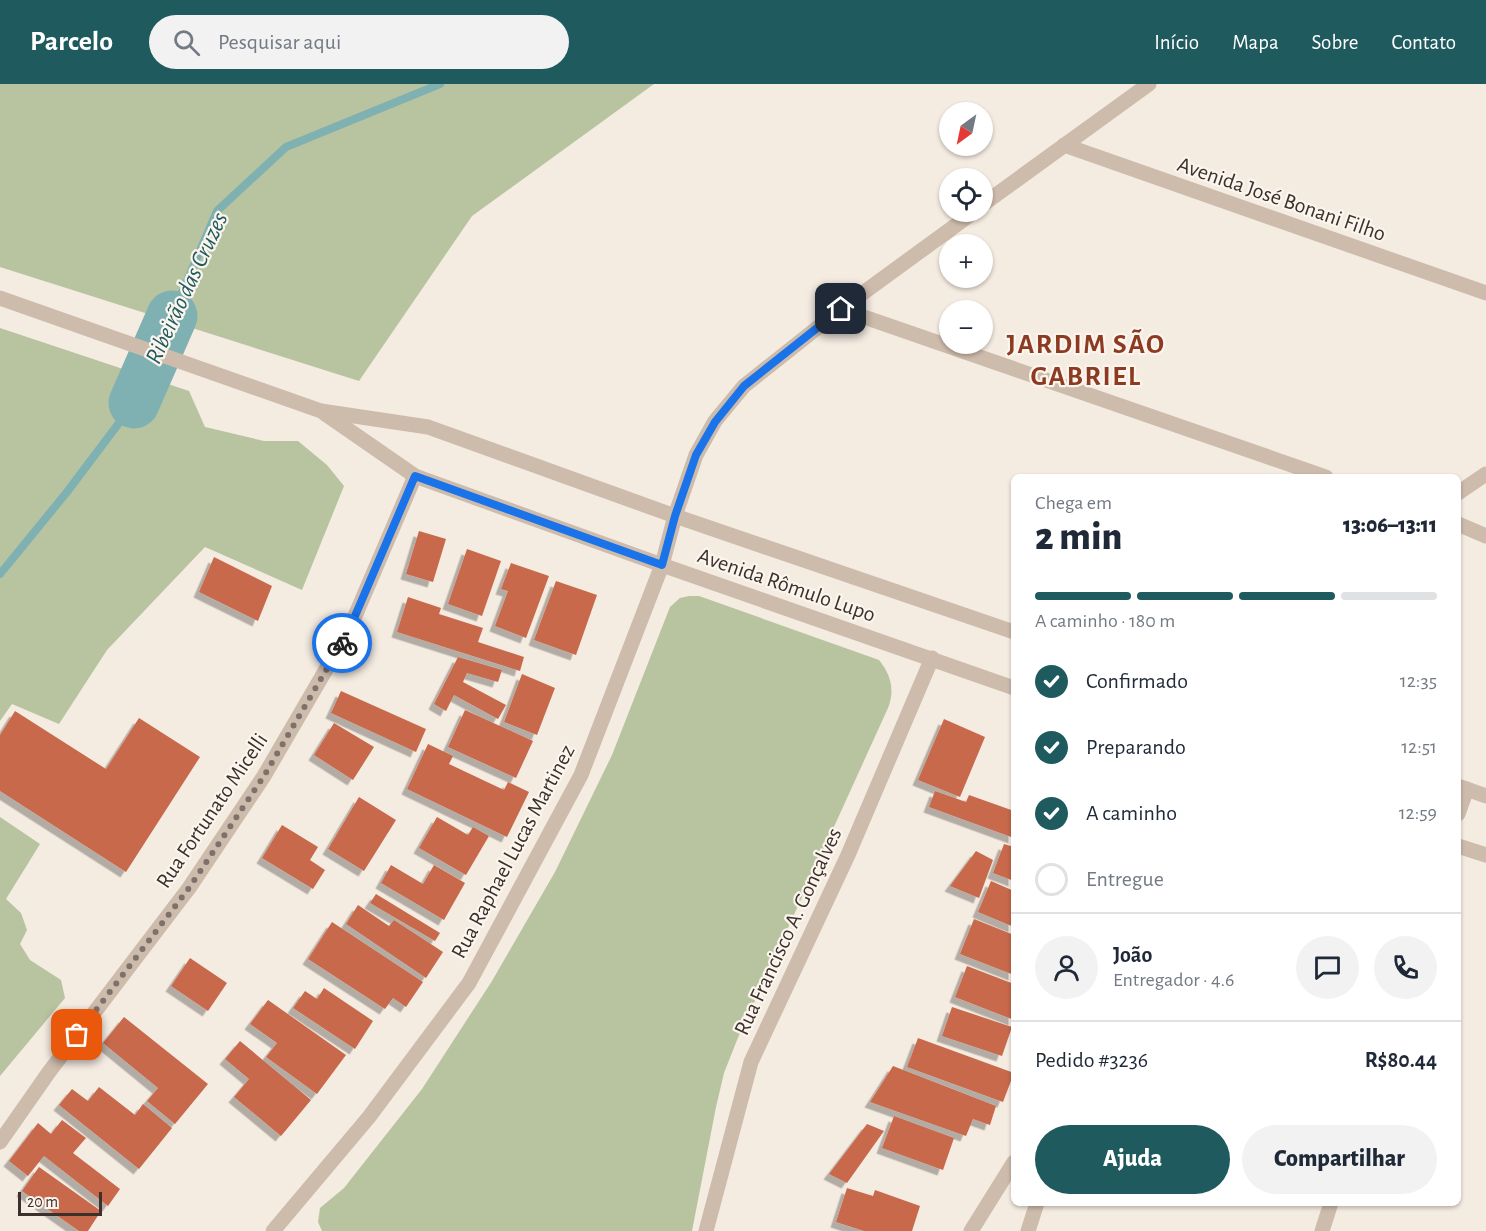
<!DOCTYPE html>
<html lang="pt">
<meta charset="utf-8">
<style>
body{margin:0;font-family:"Alegreya Sans",sans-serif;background:#f2f2f3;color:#1f2937;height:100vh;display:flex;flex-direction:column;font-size:22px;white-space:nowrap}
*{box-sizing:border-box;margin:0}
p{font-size:20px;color:#747a83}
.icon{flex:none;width:33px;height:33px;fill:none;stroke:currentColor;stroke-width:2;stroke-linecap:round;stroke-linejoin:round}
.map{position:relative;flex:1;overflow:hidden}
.sheet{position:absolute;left:1011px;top:390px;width:450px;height:732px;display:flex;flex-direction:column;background:#fff;border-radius:9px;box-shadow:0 2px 4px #0004}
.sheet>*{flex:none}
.needle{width:39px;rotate:213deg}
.buttons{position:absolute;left:939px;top:18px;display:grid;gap:12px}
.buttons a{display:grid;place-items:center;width:54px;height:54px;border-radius:50%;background:#fff;box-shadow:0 2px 4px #0004;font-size:30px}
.scale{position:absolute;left:18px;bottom:15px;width:84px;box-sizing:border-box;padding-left:6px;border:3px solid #3b302b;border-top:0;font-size:16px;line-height:21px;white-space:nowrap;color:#3b302b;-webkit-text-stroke:4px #fbf5ee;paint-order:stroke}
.pin{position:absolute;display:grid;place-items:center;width:51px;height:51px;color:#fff;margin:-26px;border-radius:12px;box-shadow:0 3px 9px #0006}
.courier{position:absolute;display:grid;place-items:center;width:60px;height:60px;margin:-30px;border:4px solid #1a73e8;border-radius:50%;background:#fff;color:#222;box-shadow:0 2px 8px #0007}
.overview em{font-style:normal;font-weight:800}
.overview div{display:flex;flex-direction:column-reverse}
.overview{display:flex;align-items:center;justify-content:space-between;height:102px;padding:0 24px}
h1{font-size:39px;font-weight:800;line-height:45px}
.bar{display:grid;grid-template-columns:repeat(4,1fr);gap:9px 6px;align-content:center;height:72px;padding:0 24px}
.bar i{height:8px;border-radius:4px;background:#e0e1e3}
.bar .on{background:#1f5a5e}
.bar p{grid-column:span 4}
.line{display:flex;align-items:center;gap:15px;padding:0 24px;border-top:2px solid #e0e1e3}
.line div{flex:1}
.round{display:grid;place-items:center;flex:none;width:63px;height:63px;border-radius:32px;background:#f2f2f3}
ol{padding:0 24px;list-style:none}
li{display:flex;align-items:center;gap:18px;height:66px}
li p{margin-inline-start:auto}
li .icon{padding:6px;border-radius:50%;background:#1f5a5e;color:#fff;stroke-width:4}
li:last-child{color:#747a83}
li i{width:33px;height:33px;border:3px solid #e0e1e3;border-radius:50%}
.primary-button{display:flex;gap:12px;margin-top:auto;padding:12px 24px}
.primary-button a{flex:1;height:69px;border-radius:36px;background:#1f5a5e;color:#fff;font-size:24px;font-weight:800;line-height:69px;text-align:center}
.primary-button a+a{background:#f2f2f3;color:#1f2937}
header{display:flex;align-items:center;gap:36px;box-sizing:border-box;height:84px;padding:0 30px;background:#1f5a5e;color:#fff}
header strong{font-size:28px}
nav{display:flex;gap:33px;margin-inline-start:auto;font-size:21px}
.search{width:420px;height:54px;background:#f2f2f3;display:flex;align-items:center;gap:15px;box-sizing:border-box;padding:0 21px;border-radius:33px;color:#747a83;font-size:22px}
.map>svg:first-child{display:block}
.green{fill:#b8c4a0}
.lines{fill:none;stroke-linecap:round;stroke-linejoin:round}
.stream{stroke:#7fb0b2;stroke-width:8}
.river{stroke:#7fb0b2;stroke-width:51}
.building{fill:#c8694b;filter:url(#shadow)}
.minor{stroke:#cdbbac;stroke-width:15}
.tertiary{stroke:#cdbbac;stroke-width:15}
.done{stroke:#7c716b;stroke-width:6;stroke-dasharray:0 10.8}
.route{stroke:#1a73e8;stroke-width:8}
.labels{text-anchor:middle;stroke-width:4.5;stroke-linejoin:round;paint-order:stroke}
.street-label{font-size:22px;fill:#3b302b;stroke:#fbf5ee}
.water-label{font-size:24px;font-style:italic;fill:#1f5a5e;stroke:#fbf5ee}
.district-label{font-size:28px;font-weight:bold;letter-spacing:1.5px;fill:#8c3b22;stroke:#fbf5ee}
</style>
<header>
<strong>Parcelo</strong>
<div class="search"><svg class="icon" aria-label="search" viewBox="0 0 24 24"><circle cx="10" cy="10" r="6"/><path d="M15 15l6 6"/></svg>Pesquisar aqui</div>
<nav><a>Início</a><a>Mapa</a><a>Sobre</a><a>Contato</a></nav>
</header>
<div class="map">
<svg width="1486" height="1147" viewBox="0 0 1486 1147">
<defs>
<filter id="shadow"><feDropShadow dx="-5.5" dy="5.5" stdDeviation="0" flood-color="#0004"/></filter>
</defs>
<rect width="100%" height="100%" fill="#f4ebe1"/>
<!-- green -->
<g class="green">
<polygon points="0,0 654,0 472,132 359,297 0,183"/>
<polygon points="0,244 189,307 205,343 264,357 298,357 327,381 344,402 302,506 205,463 107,566 59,640 12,620 0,637"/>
<path d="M689 512H699L879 576C891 591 895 606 888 624L737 956 724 989 716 1023 692 1147H322L318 1138 320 1124 344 1104 422 1005 492 897 555 788 612 671 670 523 680 514Z"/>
<polygon points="0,733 40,760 6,815 21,829 27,846 20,860 30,876 61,896 65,914 0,992"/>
</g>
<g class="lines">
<!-- stream -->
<g class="stream">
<polyline points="172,232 217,127 286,63 440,0"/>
<polyline points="0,490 67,408 134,319"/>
</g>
<!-- river -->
<polyline class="river" points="134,319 172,232"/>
</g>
<!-- building -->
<g class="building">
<polygon points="419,447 446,455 433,498 406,490"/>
<polygon points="467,465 501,477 482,532 448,520"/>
<polygon points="214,473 272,502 258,537 199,508"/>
<polygon points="511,479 549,492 526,554 495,542 508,507 501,505"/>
<polygon points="556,497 597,511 576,571 534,556"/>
<polygon points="408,513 441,524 439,530 483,544 478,558 524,573 520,587 397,548"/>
<polygon points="458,573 502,586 498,598 467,589 463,598 506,621 498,635 454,611 446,627 434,620"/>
<polygon points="522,590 555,604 537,651 504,638"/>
<polygon points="341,607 426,645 416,668 331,629"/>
<polygon points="465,626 533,657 516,694 448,663"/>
<polygon points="15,627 106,685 139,634 200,673 126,788 0,707 0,651"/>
<polygon points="944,635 985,653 960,713 918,696"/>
<polygon points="334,639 374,663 353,696 314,671"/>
<polygon points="428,660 453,672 449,680 504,706 508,698 529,708 507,753 407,705"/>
<polygon points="935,707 966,718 969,711 1014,727 1014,754 929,723"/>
<polygon points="359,713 396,736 364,787 328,765"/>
<polygon points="437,733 468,751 473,743 489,752 466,791 419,764"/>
<polygon points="282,741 318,763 310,776 325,786 313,805 262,774"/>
<polygon points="1004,760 1014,763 1014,797 993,789"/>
<polygon points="976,767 993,776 979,814 950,802"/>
<polygon points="391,781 423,800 434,781 465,799 444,836 381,799"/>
<polygon points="991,797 1014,807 1014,843 978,828"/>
<polygon points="376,810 440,849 435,857 370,819"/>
<polygon points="358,821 389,842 394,836 443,868 426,894 346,840"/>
<polygon points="974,835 1014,851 1014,891 960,870"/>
<polygon points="332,838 423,898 406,923 393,914 385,925 308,875"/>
<polygon points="190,874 227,899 208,927 171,902"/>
<polygon points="967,882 1014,900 1014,936 955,913"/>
<polygon points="324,904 373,937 355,965 293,924 305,907 317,915"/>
<polygon points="268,916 346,971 317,1010 266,973 277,959 250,940"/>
<polygon points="952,923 1012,943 1002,972 942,952"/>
<polygon points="124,933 208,1000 175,1040 147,1017 158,1004 103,959"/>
<polygon points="918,954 1014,989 1003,1018 907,983"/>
<polygon points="240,957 311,1016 281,1052 234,1013 249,995 225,975"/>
<polygon points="893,982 996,1022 990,1041 973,1035 966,1052 870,1018"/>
<polygon points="99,1003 135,1031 143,1020 172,1044 139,1085 59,1021 72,1005 88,1017"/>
<polygon points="894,1032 954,1054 943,1086 882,1064"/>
<polygon points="62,1036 86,1054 73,1069 120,1105 108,1122 44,1072 28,1092 9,1077 38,1039 51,1050"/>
<polygon points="867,1040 884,1047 847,1099 829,1090"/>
<polygon points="39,1083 101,1127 88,1147 79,1147 22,1107"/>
<polygon points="847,1104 873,1112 875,1106 920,1122 912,1147 864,1147 836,1138"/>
</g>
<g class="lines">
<!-- minor -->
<g class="minor">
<polyline points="1064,61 1486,209"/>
<polyline points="982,121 1149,0"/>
<polyline points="841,225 1326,393"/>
<polyline points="1458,409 1486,390"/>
<polyline points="1458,440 1486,452"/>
<polyline points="1458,730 1467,705"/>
<polyline points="0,1058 49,988 189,804 264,692 349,546 415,392"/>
<polyline points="273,1147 369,1033 469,899 581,691 662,481 675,432 696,371 715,337 744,302 841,225 974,128"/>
<polyline points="706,1147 751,978 848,771 932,574"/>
<polyline points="971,1147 1014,1078"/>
<polyline points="1028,1147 1037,1119"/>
<polyline points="1322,1147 1331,1119"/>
</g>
<!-- tertiary -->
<g class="tertiary">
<polyline points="0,214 321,327 428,343 675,432 1014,548"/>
<polyline points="324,329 415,392 662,481 1014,604"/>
<polyline points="1458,702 1486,712"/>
<polyline points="1458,762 1486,771"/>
</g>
</g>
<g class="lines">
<!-- done -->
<polyline class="done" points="77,951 189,804 264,692 342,559"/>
<!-- route -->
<polyline class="route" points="342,559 349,546 415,392 662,481 675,432 696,371 715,338 744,302 841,225"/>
</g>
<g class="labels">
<!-- street labels -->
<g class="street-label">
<text transform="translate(1282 114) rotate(19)" y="8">Avenida José Bonani Filho</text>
<text transform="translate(787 500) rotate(19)" y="8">Avenida Rômulo Lupo</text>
<text transform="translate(211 726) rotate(-56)" y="8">Rua Fortunato Micelli</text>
<text transform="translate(512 767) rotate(-62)" y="8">Rua Raphael Lucas Martinez</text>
<text transform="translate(787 847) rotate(-65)" y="8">Rua Francisco A. Gonçalves</text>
</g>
<!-- water labels -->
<g class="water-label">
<text transform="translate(186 204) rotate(-65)" y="8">Ribeirão das Cruzes</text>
</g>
<!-- district labels -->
<g class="district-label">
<text x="1086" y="269">JARDIM SÃO<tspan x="1086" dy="32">GABRIEL</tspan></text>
</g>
</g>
</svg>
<div class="buttons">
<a><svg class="needle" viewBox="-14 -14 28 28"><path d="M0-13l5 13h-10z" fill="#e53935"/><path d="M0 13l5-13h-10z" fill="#747a83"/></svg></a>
<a><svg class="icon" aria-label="locate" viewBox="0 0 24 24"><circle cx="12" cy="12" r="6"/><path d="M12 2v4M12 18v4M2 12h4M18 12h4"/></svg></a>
<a>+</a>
<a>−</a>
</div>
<div class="scale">20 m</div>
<div class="pin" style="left:77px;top:951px;background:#ea580c"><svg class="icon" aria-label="bag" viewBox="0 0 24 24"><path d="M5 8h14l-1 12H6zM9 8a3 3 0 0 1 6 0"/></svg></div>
<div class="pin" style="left:841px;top:225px;background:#1f2937"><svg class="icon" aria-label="home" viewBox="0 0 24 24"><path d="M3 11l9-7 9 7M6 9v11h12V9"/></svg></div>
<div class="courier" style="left:342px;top:559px"><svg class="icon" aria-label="bike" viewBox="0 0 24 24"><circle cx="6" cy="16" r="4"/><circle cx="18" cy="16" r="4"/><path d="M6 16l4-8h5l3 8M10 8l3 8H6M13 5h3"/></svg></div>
<section class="sheet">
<div class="overview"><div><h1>2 min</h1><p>Chega em</p></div><em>13:06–13:11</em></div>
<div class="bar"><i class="on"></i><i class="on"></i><i class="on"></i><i></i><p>A caminho · 180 m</p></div>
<ol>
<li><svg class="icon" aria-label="check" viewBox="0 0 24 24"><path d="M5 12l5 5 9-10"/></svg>Confirmado<p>12:35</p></li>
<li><svg class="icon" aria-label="check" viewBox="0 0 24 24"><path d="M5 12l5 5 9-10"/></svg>Preparando<p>12:51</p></li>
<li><svg class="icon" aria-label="check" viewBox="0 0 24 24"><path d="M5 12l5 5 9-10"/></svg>A caminho<p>12:59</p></li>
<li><i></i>Entregue</li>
</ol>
<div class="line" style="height:108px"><a class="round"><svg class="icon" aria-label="person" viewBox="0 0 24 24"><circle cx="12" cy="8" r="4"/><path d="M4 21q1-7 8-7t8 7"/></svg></a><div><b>João</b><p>Entregador · 4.6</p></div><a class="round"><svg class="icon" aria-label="chat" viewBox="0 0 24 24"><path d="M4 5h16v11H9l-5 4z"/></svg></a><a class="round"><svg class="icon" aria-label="phone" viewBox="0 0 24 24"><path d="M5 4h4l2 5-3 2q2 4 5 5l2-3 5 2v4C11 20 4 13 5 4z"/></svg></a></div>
<div class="line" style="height:78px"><div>Pedido #3236</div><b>R$80.44</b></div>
<div class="primary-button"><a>Ajuda</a><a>Compartilhar</a></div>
</section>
</div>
